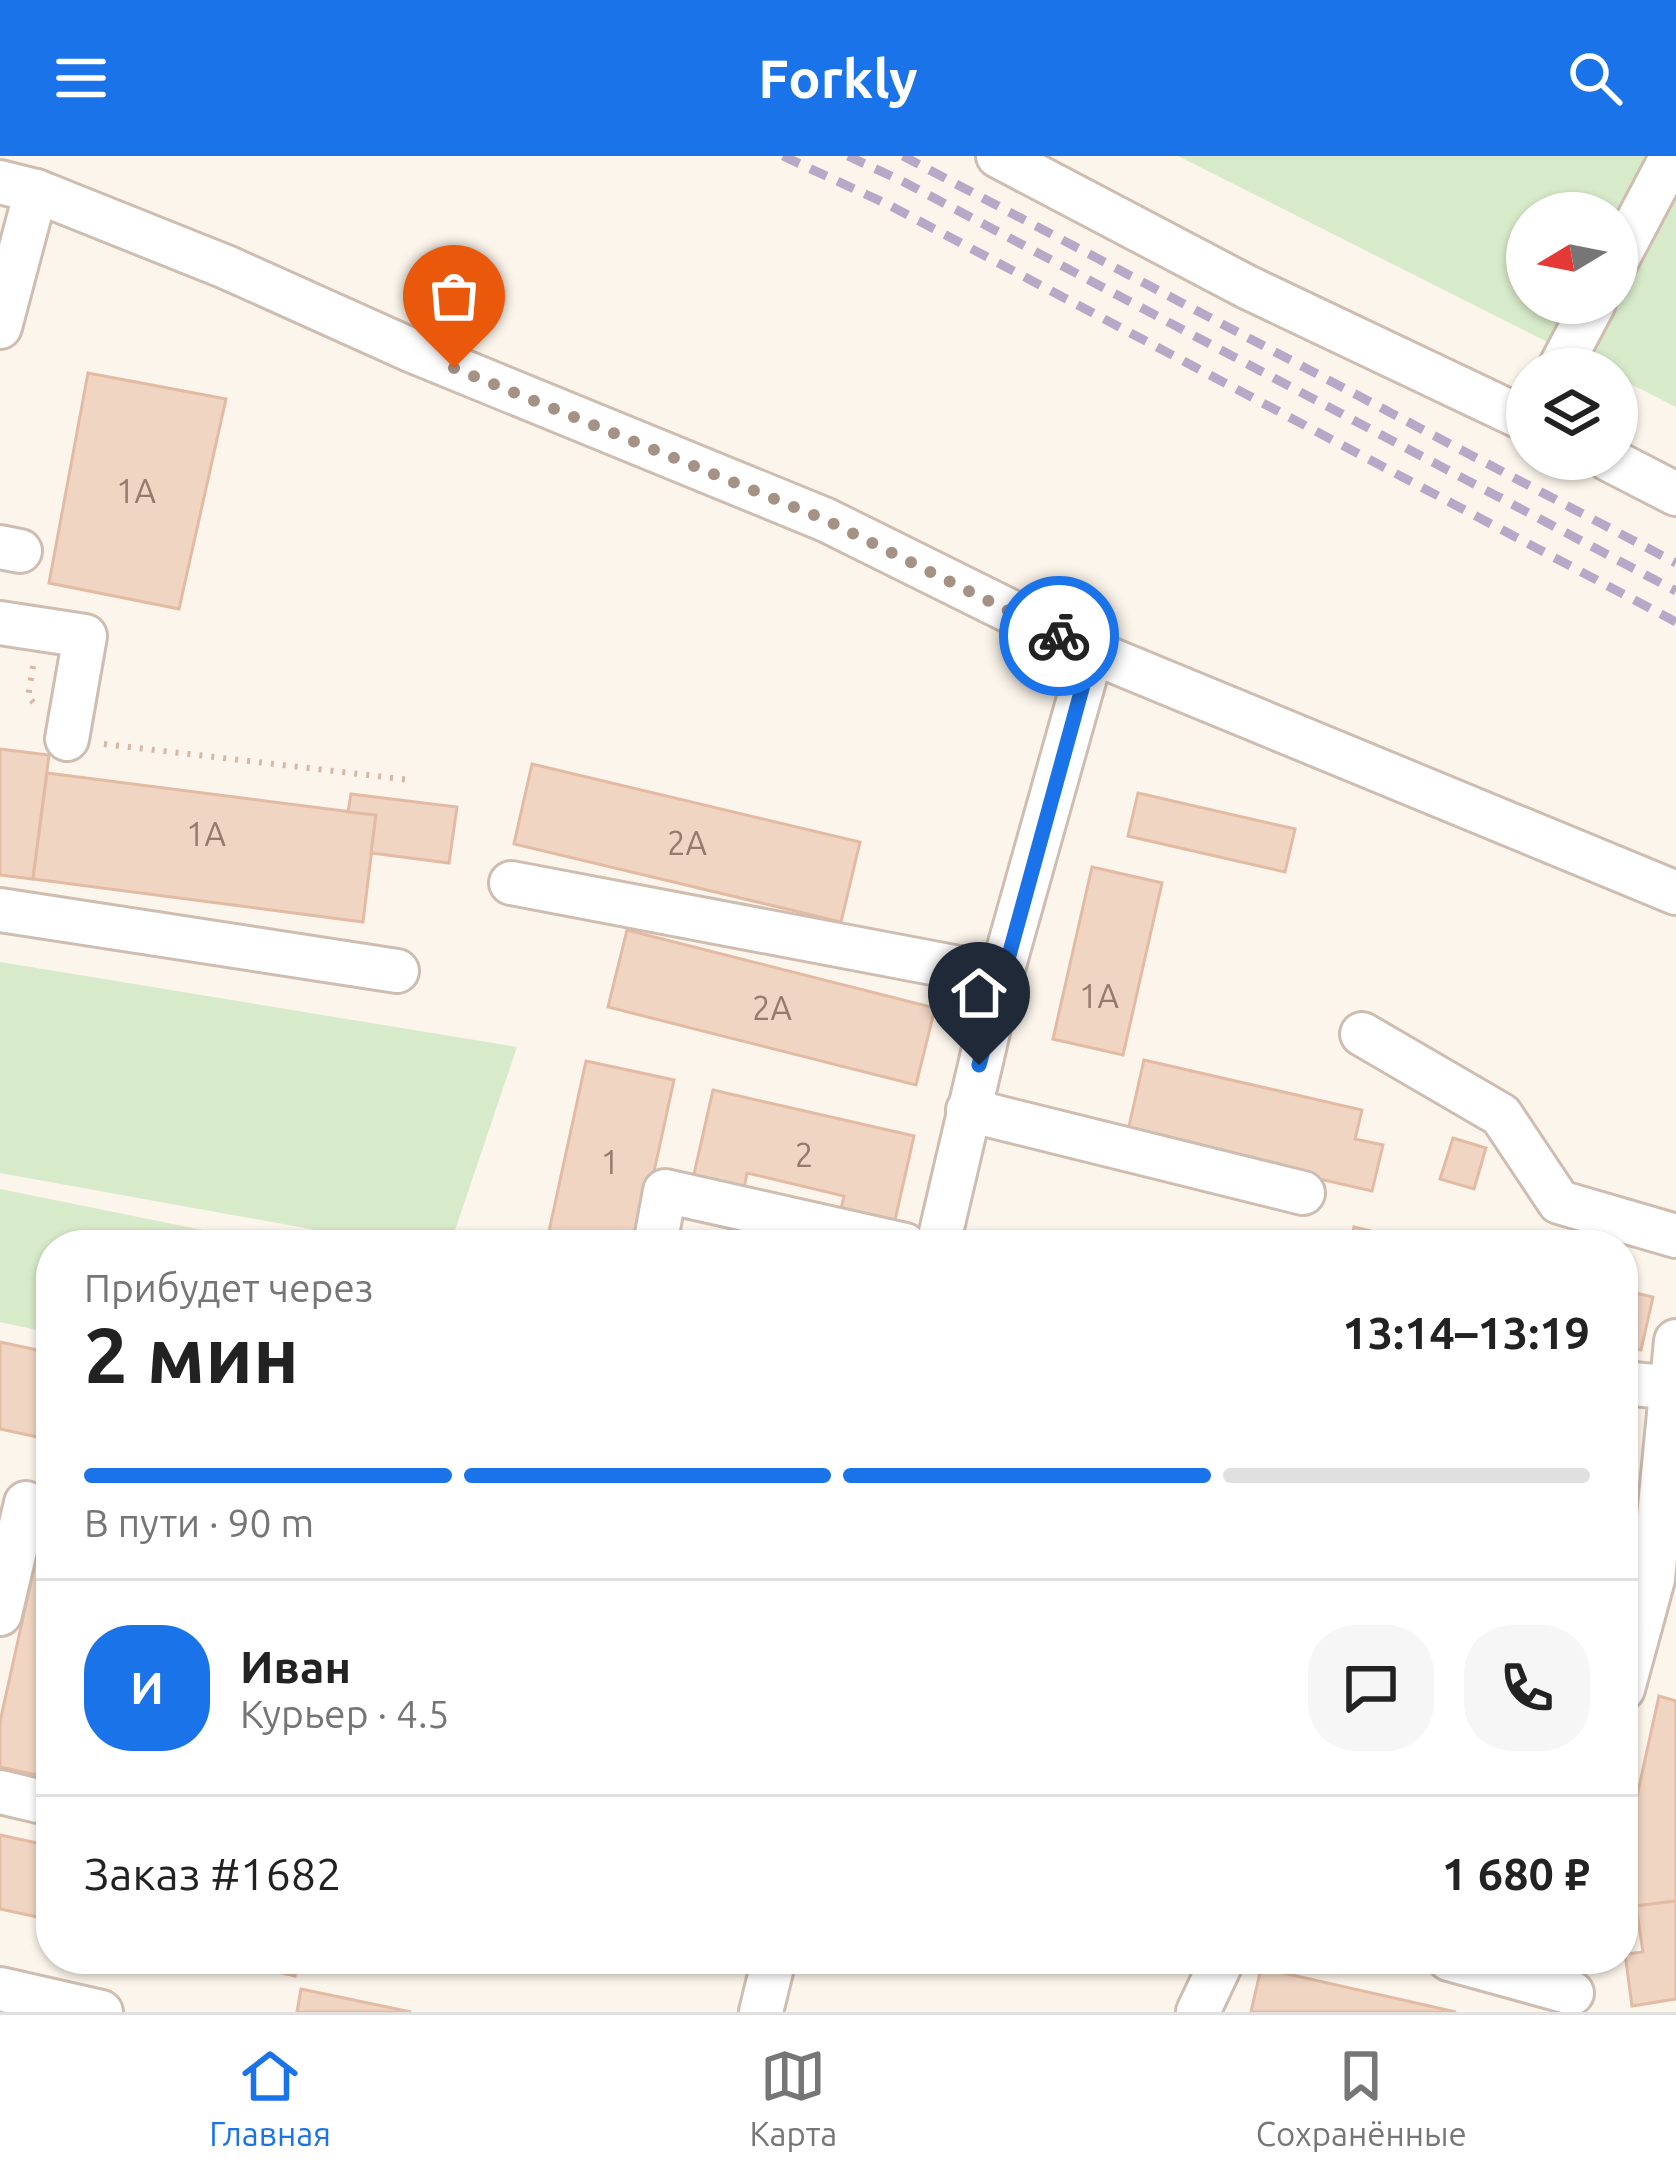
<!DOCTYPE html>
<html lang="ru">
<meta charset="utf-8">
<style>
body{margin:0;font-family:Ubuntu,sans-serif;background:#f6f6f6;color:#222;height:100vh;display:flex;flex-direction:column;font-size:45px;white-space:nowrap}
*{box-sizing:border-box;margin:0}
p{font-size:39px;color:#767676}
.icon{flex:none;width:66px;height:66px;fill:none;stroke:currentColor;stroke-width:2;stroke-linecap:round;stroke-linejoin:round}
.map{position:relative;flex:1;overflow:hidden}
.details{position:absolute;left:36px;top:1074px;width:1602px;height:744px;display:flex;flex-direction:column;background:#fff;border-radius:48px;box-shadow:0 3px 9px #0004}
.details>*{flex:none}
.needle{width:78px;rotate:260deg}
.fabs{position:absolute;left:1506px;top:36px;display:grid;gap:24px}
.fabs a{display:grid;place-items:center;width:132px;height:132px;border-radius:50%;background:#fff;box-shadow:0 3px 9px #0004;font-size:60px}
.pin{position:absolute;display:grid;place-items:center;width:102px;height:102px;color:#fff;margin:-123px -51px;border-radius:50% 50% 50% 0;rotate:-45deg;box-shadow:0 0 12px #0007}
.pin .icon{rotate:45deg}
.courier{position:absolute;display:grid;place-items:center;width:120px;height:120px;margin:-60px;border:9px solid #1a73e8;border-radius:50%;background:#fff;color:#222;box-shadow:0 3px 15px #0007}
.overview em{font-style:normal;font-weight:700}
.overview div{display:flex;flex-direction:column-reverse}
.overview{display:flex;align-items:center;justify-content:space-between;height:204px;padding:0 48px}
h1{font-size:78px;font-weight:700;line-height:90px}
.bar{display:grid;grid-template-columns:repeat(4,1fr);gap:18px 12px;align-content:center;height:144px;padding:0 48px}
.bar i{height:15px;border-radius:9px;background:#e0e0e0}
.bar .active{background:#1a73e8}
.bar p{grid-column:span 4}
.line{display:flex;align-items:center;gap:30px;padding:0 48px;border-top:3px solid #e0e0e0}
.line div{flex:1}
.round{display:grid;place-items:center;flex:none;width:126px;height:126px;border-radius:48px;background:#f6f6f6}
header{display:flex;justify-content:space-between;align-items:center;height:156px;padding:0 48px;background:#1a73e8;color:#fff;font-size:54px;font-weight:700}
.tab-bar{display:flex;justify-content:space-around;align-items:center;height:168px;border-top:3px solid #e0e0e0;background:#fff;font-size:33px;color:#767676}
.tab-bar a{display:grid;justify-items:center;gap:6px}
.tab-bar .active{color:#1a73e8}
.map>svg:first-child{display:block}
.green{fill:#d7eac9;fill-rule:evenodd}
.building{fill:#f1d5c3;stroke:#e3bba4;stroke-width:3}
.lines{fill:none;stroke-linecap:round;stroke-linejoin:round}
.minor-casing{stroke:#cebdb0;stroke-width:48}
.path{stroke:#d6b8a6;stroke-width:6;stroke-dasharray:3 9;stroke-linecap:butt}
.minor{stroke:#fff;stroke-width:42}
.rail{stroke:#b8a8c7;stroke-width:9;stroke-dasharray:18 12;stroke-linecap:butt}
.done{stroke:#a69285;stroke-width:12;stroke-dasharray:0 21.6}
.route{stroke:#1a73e8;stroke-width:15}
.labels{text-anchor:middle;stroke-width:10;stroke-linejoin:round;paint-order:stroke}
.number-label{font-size:33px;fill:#967a6b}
</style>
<header><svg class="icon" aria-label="menu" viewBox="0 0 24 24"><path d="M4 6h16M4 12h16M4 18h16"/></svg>Forkly<svg class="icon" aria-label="search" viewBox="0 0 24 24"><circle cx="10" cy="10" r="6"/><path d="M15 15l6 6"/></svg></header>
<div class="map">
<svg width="1676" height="1856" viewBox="0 0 1676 1856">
<rect width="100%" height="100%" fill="#fcf5eb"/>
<!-- green -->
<g class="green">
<path d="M1178 0H1676V251L1617 221V213H1601ZM1527 57H1617V147H1527Z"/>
<polygon points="0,806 517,891 450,1089 399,1089 0,1017"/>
<polygon points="0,1033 277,1089 51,1089 51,1177 0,1166"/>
</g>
<!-- building -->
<g class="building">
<polygon points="88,217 226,243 179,453 49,427"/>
<polygon points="0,593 49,599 33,723 0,719"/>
<polygon points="532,608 860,686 841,766 514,688"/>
<polygon points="47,617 376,659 363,766 33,723"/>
<polygon points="1138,637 1295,673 1285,716 1128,680"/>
<polygon points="351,638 457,651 449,707 371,697 376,659 348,656"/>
<polygon points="1092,711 1162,727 1123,899 1053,883"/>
<polygon points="627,774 935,852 916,929 608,851"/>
<polygon points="1144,904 1362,954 1355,983 1383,989 1372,1035 1127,979"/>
<polygon points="586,905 674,924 638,1089 546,1089"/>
<polygon points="713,934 914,980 893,1073 839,1061 844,1040 747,1017 743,1038 692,1027"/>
<polygon points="1453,982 1486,992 1474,1033 1440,1023"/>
<polygon points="1354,1071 1430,1089 1350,1089"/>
<polygon points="1623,1134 1653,1141 1641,1194 1623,1189"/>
<polygon points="0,1186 51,1197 51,1284 0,1273"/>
<polygon points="43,1371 51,1373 51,1622 0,1611 0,1566"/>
<polygon points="1659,1540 1676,1545 1676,1745 1636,1750 1628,1681"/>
<polygon points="0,1679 51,1690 51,1764 0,1753"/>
<polygon points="1676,1745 1676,1843 1632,1850 1625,1798 1643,1796 1636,1750"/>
<polygon points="222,1803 299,1803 295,1820"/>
<polygon points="1261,1812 1456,1856 1251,1856"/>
<polygon points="301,1833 411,1856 297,1856"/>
</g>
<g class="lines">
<!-- minor casing -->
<g class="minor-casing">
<g id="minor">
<polyline points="998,0 1247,131 1527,264"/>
<polyline points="0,26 36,35 226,111 413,195 826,364 1092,496 1676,737"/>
<polyline points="1617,104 1672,0"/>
<polyline points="0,171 36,35"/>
<polyline points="1559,213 1594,147"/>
<polyline points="1608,303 1676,338"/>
<polyline points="0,391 20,395"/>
<polyline points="0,467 85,480 67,583"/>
<polyline points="511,727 1001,820"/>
<polyline points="0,754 397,815"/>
<polyline points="1362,878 1501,959 1559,1046 1676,1080"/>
<polyline points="968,954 1303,1037"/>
<polyline points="655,1089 665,1035 905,1089"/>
<polyline points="938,1089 1001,820 1092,496"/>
<polyline points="1623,1227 1676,1232"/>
<polyline points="0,1458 26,1347"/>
<polyline points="1623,1533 1653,1423 1676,1185"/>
<polyline points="0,1636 51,1648"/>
<polyline points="1449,1803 1572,1837"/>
<polyline points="0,1833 101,1856"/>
<polyline points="761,1856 774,1803"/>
<polyline points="1198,1856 1223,1803"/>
</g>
</g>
<!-- path -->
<g class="path">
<polyline points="33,510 28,541 35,548"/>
<polyline points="104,588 410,624"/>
</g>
<!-- minor -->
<use href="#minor" class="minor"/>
<!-- rail -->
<g class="rail">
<polyline points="783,0 889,49 1676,466"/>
<polyline points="848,0 904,26 1676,435"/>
<polyline points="903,0 1676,407"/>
</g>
</g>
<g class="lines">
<!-- done -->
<polyline class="done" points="454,212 826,364 1059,480"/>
<!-- route -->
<polyline class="route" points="979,909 1092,496 1059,480"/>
</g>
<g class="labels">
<!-- number labels -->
<g class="number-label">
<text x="136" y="347">1А</text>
<text x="206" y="690">1А</text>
<text x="687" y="699">2А</text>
<text x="1099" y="852">1А</text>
<text x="772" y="864">2А</text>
<text x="804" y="1011">2</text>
<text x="610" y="1018">1</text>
</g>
</g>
</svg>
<div class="fabs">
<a><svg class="needle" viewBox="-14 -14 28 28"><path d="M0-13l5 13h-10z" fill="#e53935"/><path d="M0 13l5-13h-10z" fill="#767676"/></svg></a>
<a><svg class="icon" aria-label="layers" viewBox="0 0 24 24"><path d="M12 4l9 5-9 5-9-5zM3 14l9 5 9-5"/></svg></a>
</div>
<div class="pin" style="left:454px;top:212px;background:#ea580c"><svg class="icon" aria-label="bag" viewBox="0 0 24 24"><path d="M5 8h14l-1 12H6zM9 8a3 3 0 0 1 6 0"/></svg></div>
<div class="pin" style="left:979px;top:909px;background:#1f2937"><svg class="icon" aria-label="home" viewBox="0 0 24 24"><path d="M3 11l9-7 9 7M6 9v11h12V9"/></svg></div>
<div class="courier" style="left:1059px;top:480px"><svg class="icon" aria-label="bike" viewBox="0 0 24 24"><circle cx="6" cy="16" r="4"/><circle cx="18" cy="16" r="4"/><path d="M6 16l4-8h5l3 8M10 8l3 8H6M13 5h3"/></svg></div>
<section class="details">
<div class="overview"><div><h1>2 мин</h1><p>Прибудет через</p></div><em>13:14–13:19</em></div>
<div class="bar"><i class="active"></i><i class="active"></i><i class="active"></i><i></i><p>В пути · 90 m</p></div>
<div class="line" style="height:216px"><b class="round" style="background:#1a73e8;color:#fff">И</b><div><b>Иван</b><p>Курьер · 4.5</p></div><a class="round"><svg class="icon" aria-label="chat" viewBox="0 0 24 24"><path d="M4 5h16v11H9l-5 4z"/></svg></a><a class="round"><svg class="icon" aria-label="phone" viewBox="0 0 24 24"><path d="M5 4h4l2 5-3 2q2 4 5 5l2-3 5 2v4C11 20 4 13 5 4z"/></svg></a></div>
<div class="line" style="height:156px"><div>Заказ #1682</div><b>1 680 ₽</b></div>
</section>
</div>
<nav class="tab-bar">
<a class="active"><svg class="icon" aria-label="home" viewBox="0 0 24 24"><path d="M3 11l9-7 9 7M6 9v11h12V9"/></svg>Главная</a>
<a><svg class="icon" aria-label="map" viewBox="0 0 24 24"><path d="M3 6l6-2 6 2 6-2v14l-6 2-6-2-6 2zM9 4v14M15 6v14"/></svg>Карта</a>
<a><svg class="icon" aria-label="saved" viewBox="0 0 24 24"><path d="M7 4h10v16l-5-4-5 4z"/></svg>Сохранённые</a>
</nav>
